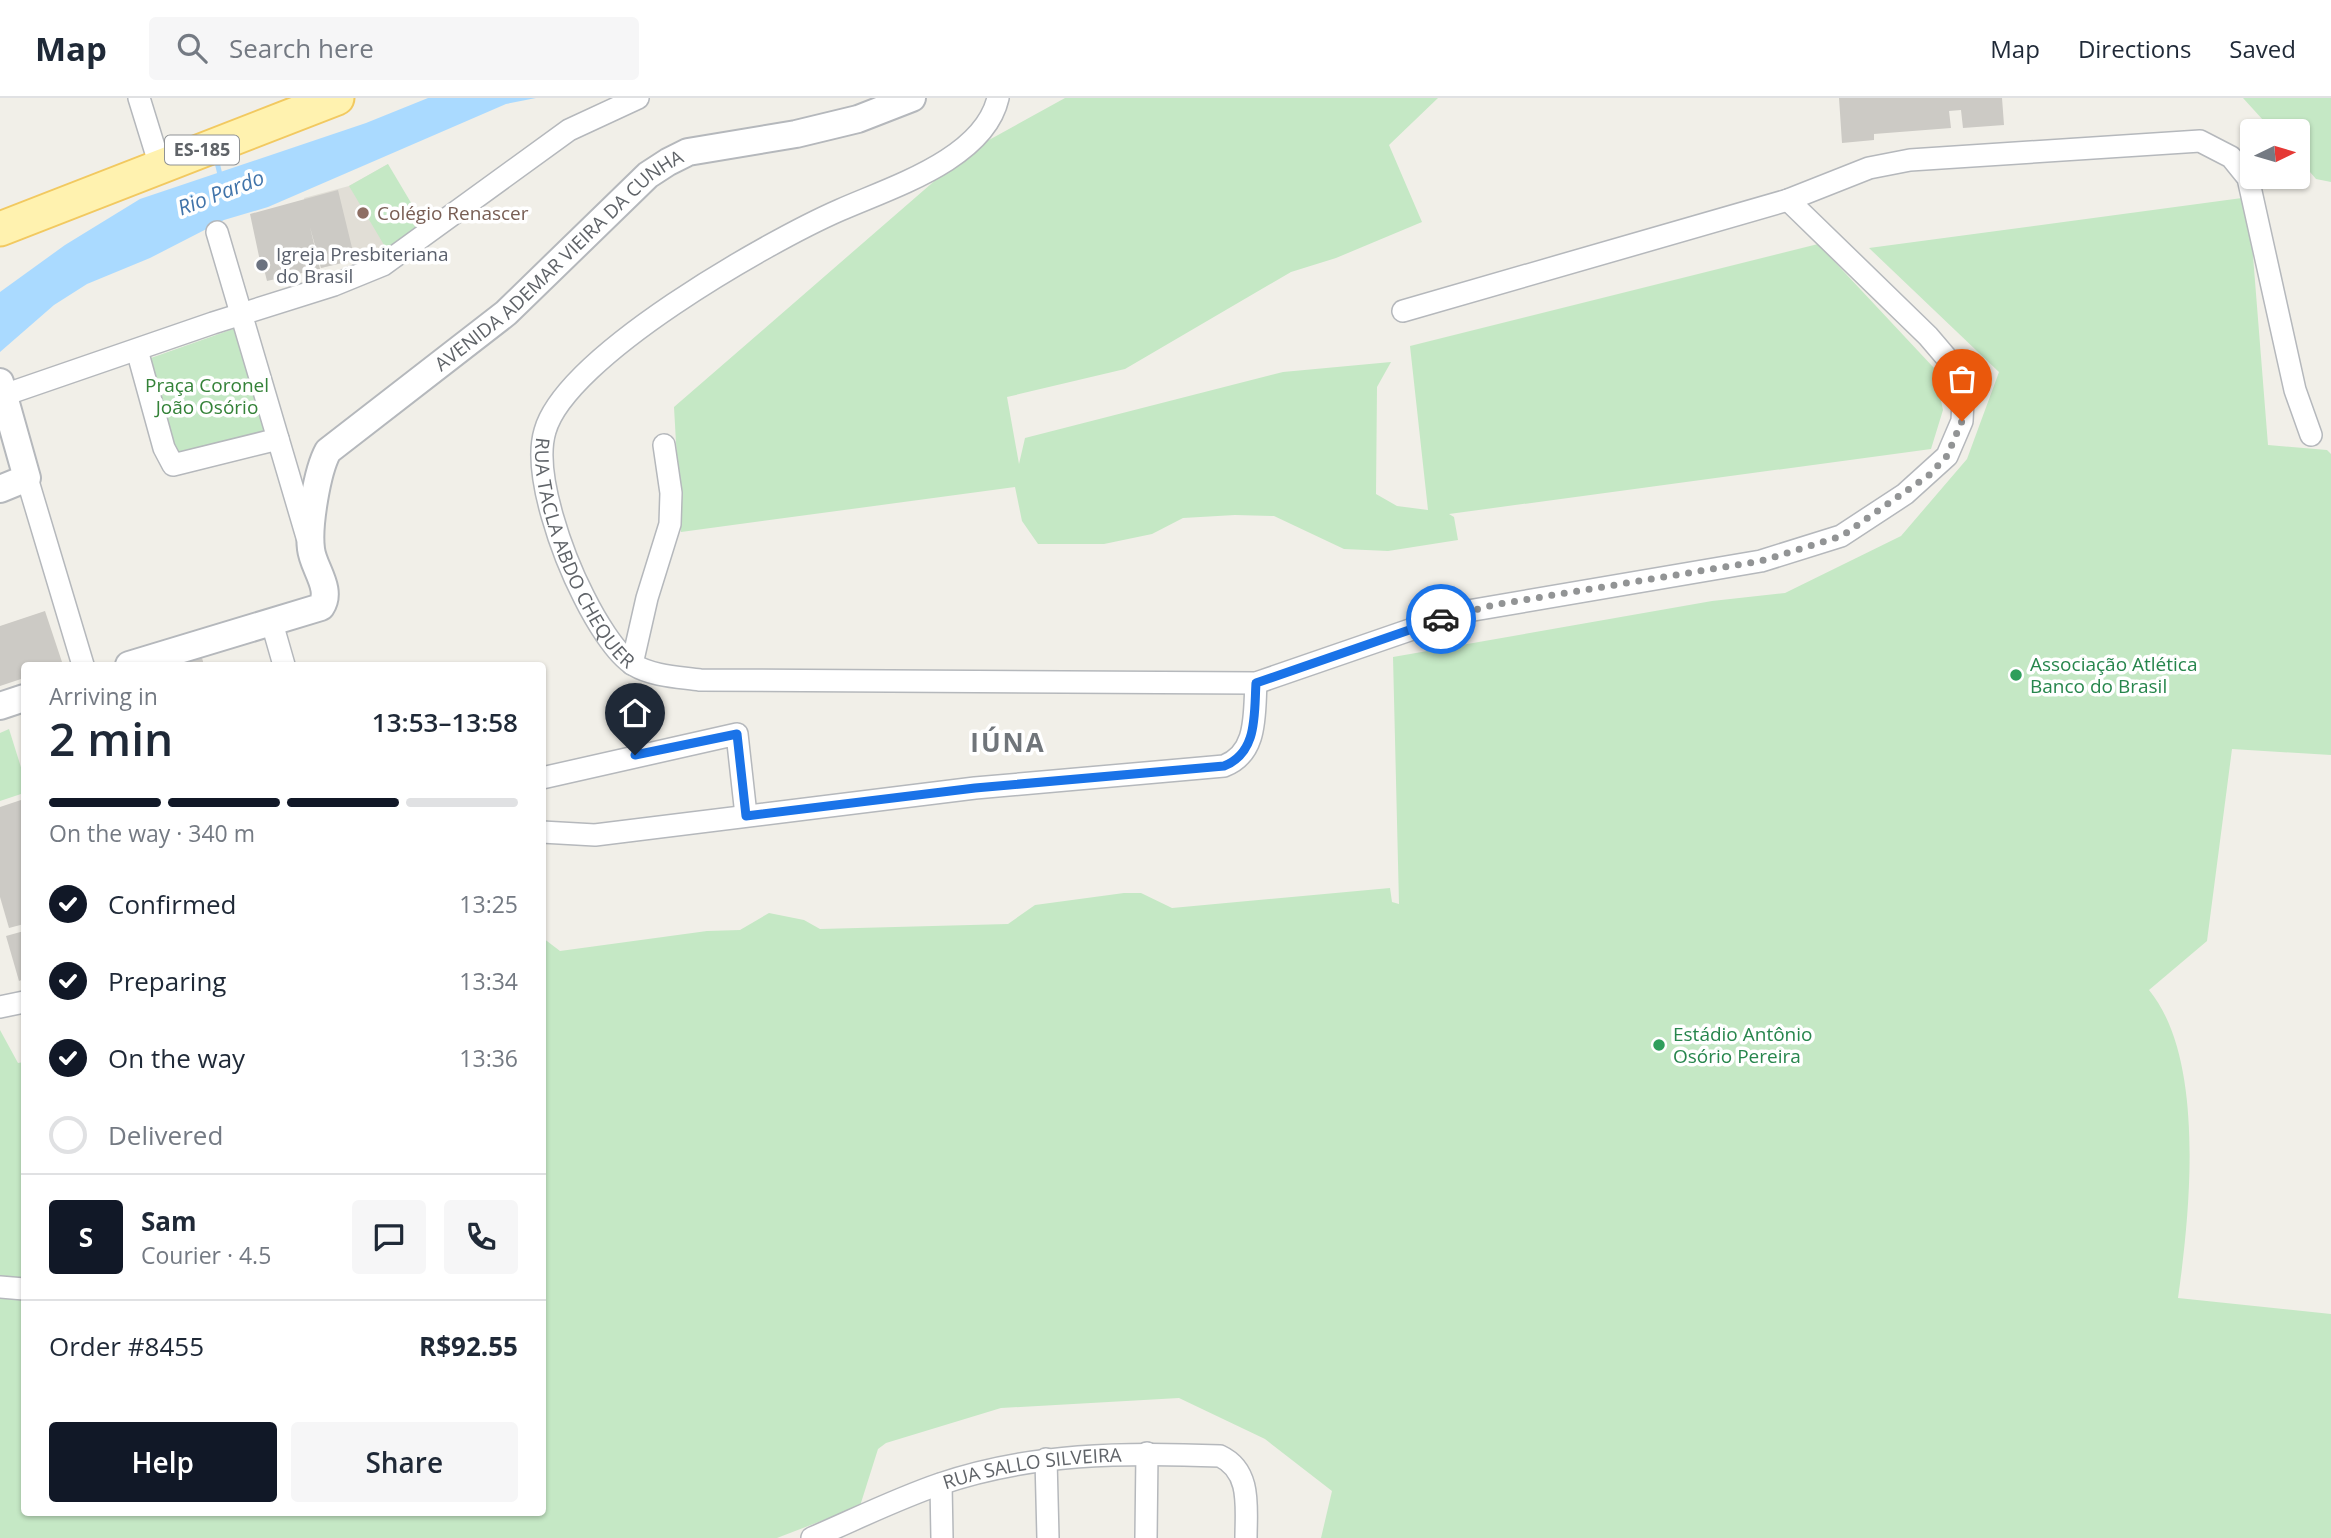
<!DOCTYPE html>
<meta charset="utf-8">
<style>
body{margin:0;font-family:"Open Sans",sans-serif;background:#f6f6f7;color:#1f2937;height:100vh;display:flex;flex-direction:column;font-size:26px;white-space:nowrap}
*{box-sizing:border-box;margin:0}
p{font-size:23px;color:#747a83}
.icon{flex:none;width:38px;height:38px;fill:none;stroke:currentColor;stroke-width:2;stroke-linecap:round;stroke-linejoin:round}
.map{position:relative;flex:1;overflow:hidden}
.sheet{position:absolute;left:21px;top:564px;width:525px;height:854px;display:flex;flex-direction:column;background:#fff;border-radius:7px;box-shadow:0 2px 5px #0004}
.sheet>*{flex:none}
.needle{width:46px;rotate:85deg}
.buttons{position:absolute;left:2240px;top:21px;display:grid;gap:14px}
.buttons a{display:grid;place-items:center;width:70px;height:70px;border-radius:7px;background:#fff;box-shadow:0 2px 5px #0004;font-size:35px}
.pin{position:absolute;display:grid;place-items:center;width:60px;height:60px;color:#fff;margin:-72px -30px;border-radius:50% 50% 50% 0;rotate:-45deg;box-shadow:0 0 7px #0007}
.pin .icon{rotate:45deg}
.courier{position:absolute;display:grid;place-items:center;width:70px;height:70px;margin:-35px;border:5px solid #1a73e8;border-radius:50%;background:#fff;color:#222;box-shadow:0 2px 9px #0007}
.overview em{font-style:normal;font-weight:600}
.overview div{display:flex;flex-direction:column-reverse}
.overview{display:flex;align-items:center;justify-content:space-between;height:119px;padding:0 28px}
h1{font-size:46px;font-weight:600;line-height:52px}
.bar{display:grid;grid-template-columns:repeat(4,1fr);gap:10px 7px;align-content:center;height:84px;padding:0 28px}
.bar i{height:9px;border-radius:5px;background:#e0e1e3}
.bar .on{background:#111827}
.bar p{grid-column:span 4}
.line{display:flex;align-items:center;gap:18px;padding:0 28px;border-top:2px solid #e0e1e3}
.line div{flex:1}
.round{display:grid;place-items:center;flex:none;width:74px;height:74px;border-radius:7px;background:#f6f6f7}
ol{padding:0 28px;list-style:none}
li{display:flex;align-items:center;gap:21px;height:77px}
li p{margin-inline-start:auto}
li .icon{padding:7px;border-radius:50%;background:#111827;color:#fff;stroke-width:4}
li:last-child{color:#747a83}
li i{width:38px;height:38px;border:4px solid #e0e1e3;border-radius:50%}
.button{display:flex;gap:14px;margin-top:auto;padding:14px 28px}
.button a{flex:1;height:80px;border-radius:7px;background:#111827;color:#fff;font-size:28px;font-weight:600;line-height:80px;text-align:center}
.button a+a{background:#f6f6f7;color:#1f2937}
header{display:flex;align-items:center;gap:42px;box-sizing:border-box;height:98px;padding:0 35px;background:#fff;border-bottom:2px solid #e0e1e3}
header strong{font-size:33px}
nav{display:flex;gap:38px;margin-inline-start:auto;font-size:24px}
.search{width:490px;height:63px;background:#f6f6f7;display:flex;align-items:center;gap:18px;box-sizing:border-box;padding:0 24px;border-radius:7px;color:#747a83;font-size:26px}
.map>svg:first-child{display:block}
.education{fill:#e1ded6}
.green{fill:#c5e8c5}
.water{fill:#aadaff}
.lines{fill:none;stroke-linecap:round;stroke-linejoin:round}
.stream{stroke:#aadaff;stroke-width:5}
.building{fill:#cccac5}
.minor-casing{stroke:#b5b8bc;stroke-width:24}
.tertiary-casing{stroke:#b5b8bc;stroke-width:30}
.primary-casing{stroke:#f2c960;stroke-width:37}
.minor{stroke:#fff;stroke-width:21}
.tertiary{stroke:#fff;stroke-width:26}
.primary{stroke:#fff2af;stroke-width:33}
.done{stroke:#929495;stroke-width:7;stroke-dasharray:0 12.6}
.route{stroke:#1a73e8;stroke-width:9}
.education-dot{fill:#8d6e63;stroke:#fff;stroke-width:2.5}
.worship-dot{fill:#6b7280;stroke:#fff;stroke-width:2.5}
.leisure-dot{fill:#2e9e5b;stroke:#fff;stroke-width:2.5}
.labels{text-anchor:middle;stroke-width:7;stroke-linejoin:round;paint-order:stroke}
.shield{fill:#fff;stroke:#8f9295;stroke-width:2}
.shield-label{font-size:18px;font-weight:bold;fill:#5f6368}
.education-label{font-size:19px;fill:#785e54;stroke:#fff;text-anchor:start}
.worship-label{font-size:19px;fill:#5b616d;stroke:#fff;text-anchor:start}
.street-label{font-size:19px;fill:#5f6368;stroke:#fff}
.park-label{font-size:19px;fill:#348238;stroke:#fff}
.leisure-label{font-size:19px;fill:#27864d;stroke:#fff;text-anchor:start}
.water-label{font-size:21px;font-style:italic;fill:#4174aa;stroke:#fff}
.district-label{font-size:26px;font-weight:bold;letter-spacing:2px;fill:#70757a;stroke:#fff}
</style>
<header>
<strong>Map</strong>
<div class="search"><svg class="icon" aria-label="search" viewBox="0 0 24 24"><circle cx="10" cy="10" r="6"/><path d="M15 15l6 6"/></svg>Search here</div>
<nav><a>Map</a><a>Directions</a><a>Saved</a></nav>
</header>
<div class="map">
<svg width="2331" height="1440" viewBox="0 0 2331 1440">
<rect width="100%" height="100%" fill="#f1efe8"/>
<!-- education -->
<polygon class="education" points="388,66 387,152 321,170 304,100 349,88"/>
<!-- green -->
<g class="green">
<polygon points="1065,0 1438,0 1389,47 1422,124 1336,160 1291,174 1125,271 1007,299 1019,366 1025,340 1283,274 1391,264 1377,289 1376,396 1397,408 1428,412 1410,248 1818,146 1934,270 1943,312 1931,351 1449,416 1454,419 1458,442 1388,453 1344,451 1274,418 1235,417 1183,420 1152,436 1104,446 1038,446 1022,423 1015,389 681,434 674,309 969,53"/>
<polygon points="2243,0 2331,0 2331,84 2316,81 2298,60 2298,33 2273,33"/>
<polygon points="388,66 426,130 387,152 349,88"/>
<path d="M2242 100 2250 120 2268 347 2327 352 2331 356V657L2232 651 2207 843 2149 892C2206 961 2190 1115 2178 1200L2331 1216V1440H1321L1332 1393 1265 1341 1179 1300 1001 1310 886 1345 878 1351 860 1408 777 1440H0V932L18 965 24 964V1414H542L543 840 560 853 707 833 740 832 769 815 804 822 820 831 1008 826 1035 807 1124 795H1141L1172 810 1390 790 1392 804 1399 806 1393 559 1712 503 1785 495 1901 438 1967 361 1999 274 1869 150Z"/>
<polygon points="236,230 266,334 177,361 148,261"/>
<polygon points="9,631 24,679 24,695 0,703 0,635"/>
</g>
<!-- water -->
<polygon class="water" points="428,0 536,0 506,6 268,109 224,122 150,160 87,186 54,207 0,254 0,194 65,147 140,101 366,25"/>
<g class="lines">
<!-- stream -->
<polyline class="stream" points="216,60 221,81"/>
</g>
<!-- building -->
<g class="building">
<polygon points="1839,0 2002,0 2004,27 1963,30 1961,12 1949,13 1951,30 1874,36 1874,42 1842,45"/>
<polygon points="338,92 355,162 321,170 310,129 320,171 267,183 264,171 258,173 256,164 260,163 250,116"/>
<polygon points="45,513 63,567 24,567 24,580 0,588 0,528"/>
<polygon points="202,560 204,567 177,567 177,566"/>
<polygon points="24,701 24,826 9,830 0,799 0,709"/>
<polygon points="24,833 24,881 19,883 6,838"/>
</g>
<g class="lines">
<!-- minor casing -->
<g class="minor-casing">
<g id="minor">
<polyline points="139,0 160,68"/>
<path id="s1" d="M998 0C984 61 892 89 840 112 769 143 566 258 545 333 532 376 564 460 584 499 594 519 615 556 634 567 652 578 679 579 700 582L1256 585 1462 514 1761 463 1841 438 1905 396 1947 358 1962 323 1963 301 1957 272 1928 238 1788 102"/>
<polyline points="217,134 307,439"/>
<polyline points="1403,213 1788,102 1869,70 1910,62 2200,43 2231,59 2248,80 2295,292 2311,337"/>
<polyline points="137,252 164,350 173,367 278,341"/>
<polyline points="4,297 213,225 334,187 383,167 569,32 638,0"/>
<polyline points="27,380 83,567"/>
<polyline points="272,525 284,567"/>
<polyline points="632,566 647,500 670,426 671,395 664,347"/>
<polyline points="542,680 737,636 746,717"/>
<path d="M542 734 595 737 975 690 1224 668C1258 655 1254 616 1256 585"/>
<polyline points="0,909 24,904"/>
<polyline points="0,1189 24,1191"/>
<polyline points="1046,1361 1048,1440"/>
<polyline points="941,1386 942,1440"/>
<path id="s2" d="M812 1440C854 1422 896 1401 940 1386 1030 1355 1126 1354 1220 1358 1252 1373 1246 1410 1246 1440"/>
<polyline points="1146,1440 1147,1355"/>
</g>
</g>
<!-- tertiary casing -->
<g class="tertiary-casing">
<g id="tertiary">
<polyline points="0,284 27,380 0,391"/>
<path id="s3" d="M129 567 321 509C333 491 313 470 311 451 308 428 317 373 328 353L506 215 648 77 668 64 688 54 796 36 858 21 912 0"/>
<polyline points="0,608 24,600"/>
</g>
</g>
<!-- primary casing -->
<g class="primary-casing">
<polyline id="primary" points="0,131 337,0"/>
</g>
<!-- minor -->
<use href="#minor" class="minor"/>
<!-- tertiary -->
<use href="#tertiary" class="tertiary"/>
<!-- primary -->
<use href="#primary" class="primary"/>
</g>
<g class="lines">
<!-- done -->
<polyline class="done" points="1441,521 1493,507 1761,463 1842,438 1929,377 1947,358 1962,323"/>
<!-- route -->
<path class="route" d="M635 657 737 636 746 718 975 690 1224 668C1258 655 1254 616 1256 585L1441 521"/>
</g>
<!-- markers -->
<circle class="education-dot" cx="363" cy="115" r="7"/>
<circle class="worship-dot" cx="262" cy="167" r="7"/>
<g class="leisure-dot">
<circle cx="2016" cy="577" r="7"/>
<circle cx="1659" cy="947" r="7"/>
</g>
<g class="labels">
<!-- shield labels -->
<rect class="shield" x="165" y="37.5" width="74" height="29" rx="5"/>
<g class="shield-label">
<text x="202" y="58">ES-185</text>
</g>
<!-- education labels -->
<g class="education-label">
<text x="377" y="122">Colégio Renascer</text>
</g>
<!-- worship labels -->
<g class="worship-label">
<text x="276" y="163">Igreja Presbiteriana<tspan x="276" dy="22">do Brasil</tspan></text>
</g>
<!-- street labels -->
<g class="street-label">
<text dy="7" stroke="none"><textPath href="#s3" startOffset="662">AVENIDA ADEMAR VIEIRA DA CUNHA</textPath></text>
<text dy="7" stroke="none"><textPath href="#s1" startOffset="707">RUA TACLA ABDO CHEQUER</textPath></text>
<text dy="7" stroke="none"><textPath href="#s2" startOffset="233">RUA SALLO SILVEIRA</textPath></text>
</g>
<!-- park labels -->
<g class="park-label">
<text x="207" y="294">Praça Coronel<tspan x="207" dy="22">João Osório</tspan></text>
</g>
<!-- leisure labels -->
<g class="leisure-label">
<text x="2030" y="573">Associação Atlética<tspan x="2030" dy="22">Banco do Brasil</tspan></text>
<text x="1673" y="943">Estádio Antônio<tspan x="1673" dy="22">Osório Pereira</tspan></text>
</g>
<!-- water labels -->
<g class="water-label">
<text transform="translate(221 95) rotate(-21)" y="7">Rio Pardo</text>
</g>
<!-- district labels -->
<g class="district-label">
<text x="1008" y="654">IÚNA</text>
</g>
</g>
</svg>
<div class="buttons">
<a><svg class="needle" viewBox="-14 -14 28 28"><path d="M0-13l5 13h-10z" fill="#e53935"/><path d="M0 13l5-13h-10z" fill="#747a83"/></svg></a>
</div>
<div class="pin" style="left:1962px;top:323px;background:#ea580c"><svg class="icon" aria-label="bag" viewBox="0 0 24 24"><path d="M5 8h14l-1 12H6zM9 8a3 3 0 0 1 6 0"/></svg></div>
<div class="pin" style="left:635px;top:657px;background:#1f2937"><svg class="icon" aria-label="home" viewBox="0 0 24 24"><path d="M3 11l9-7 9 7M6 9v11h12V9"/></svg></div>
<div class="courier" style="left:1441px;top:521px"><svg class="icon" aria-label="car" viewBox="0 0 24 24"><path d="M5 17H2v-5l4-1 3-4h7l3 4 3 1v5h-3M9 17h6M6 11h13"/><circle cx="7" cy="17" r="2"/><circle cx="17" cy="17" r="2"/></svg></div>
<section class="sheet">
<div class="overview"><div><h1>2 min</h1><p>Arriving in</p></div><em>13:53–13:58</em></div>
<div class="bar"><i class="on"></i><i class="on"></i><i class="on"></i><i></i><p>On the way · 340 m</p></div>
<ol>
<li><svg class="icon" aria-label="check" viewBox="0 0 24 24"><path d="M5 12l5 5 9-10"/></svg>Confirmed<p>13:25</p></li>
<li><svg class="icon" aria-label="check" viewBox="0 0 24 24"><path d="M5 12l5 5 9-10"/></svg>Preparing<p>13:34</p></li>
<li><svg class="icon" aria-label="check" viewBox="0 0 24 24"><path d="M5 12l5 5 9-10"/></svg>On the way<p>13:36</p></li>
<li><i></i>Delivered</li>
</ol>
<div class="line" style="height:126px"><b class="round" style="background:#111827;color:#fff">S</b><div><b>Sam</b><p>Courier · 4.5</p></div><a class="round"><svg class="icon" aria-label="chat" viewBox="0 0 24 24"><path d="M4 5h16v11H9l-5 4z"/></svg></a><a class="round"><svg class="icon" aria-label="phone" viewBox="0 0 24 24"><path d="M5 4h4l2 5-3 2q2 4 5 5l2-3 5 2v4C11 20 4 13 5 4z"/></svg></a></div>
<div class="line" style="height:91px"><div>Order #8455</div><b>R$92.55</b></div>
<div class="button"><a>Help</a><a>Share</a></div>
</section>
</div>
